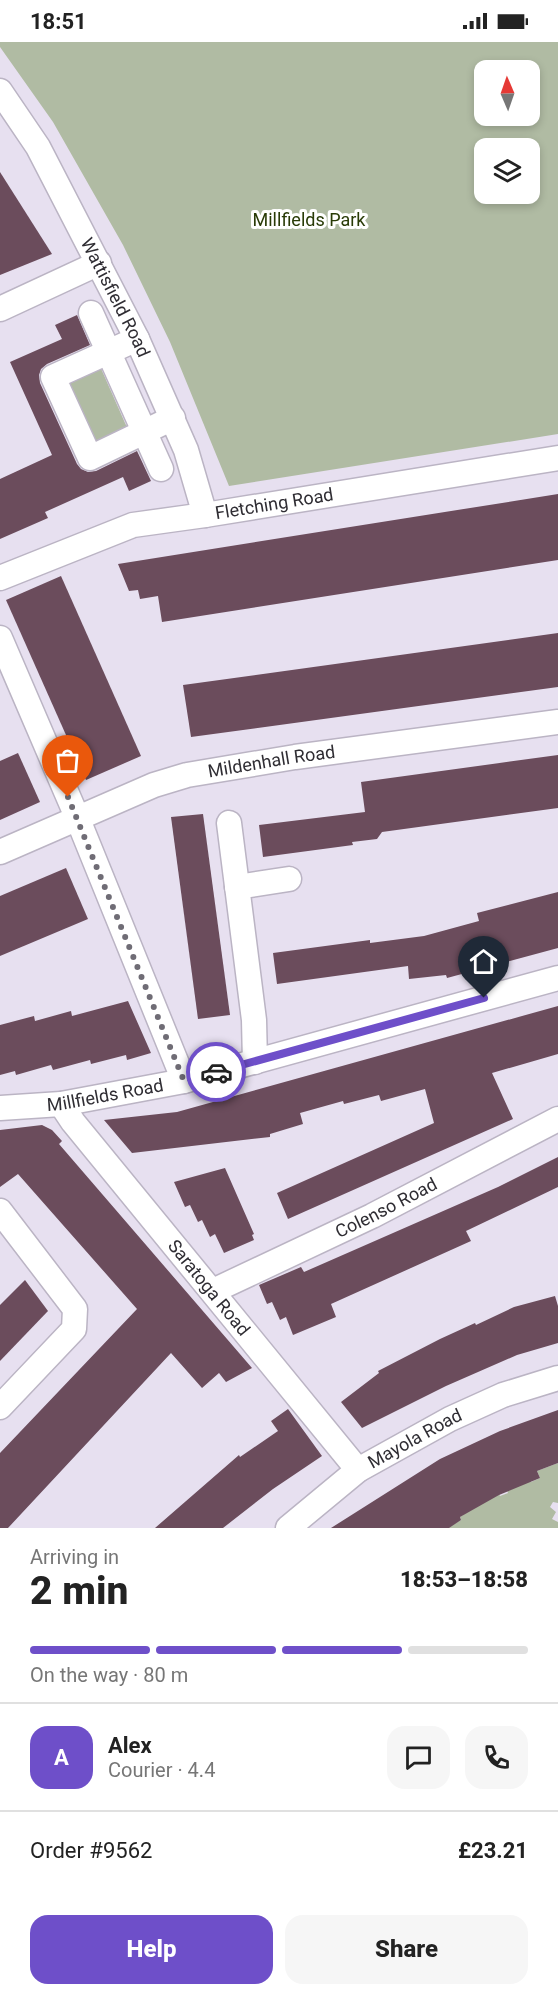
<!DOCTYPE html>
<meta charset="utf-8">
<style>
body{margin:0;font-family:Roboto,sans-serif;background:#f6f6f6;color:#222;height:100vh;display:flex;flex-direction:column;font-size:22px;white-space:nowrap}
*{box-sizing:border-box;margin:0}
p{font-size:20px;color:#767676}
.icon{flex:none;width:33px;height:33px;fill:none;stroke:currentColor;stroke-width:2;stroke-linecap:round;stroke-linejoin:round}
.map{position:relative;height:1486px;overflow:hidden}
.details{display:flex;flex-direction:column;background:#fff;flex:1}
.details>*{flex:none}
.needle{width:39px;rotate:358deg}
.tools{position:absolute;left:474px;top:18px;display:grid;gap:12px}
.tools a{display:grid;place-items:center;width:66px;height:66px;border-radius:12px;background:#fff;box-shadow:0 3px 9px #0003;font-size:30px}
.pin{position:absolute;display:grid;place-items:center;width:51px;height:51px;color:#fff;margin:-62px -26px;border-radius:50% 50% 50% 0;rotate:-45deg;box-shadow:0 0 6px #0007}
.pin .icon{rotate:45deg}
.courier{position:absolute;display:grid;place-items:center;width:60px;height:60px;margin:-30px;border:4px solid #6e4fc9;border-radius:50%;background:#fff;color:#222;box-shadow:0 2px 8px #0007}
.headline em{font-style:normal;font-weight:800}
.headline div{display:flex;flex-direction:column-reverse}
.headline{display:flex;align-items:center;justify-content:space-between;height:102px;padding:0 30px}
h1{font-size:39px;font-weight:800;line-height:45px}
.bar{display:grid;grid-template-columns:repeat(4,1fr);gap:9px 6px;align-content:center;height:72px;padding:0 30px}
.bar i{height:8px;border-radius:4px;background:#e0e0e0}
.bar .selected{background:#6e4fc9}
.bar p{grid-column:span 4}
.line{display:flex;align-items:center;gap:15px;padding:0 30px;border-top:2px solid #e0e0e0}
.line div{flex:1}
.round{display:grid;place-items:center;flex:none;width:63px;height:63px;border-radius:18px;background:#f6f6f6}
.button{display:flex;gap:12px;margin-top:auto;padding:12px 30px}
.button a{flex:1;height:69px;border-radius:18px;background:#6e4fc9;color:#fff;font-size:24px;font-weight:800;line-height:69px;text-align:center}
.button a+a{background:#f6f6f6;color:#222}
.status{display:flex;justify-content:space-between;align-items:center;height:42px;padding:0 30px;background:#fff;direction:ltr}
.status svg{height:16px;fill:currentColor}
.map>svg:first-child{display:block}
.green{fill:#b0bba3;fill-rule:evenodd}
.building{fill:#6b4c5c}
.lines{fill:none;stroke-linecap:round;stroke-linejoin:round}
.minor-casing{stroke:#bbb4c4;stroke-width:27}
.minor{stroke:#fff;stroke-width:24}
.done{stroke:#6f6c75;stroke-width:6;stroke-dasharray:0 10.8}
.route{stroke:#6e4fc9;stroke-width:8}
.labels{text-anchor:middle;stroke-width:6;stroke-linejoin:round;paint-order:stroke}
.park-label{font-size:18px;fill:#293b07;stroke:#fff}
.street-label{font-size:18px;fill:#2f2d33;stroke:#fff}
</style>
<div class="status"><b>18:51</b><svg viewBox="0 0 49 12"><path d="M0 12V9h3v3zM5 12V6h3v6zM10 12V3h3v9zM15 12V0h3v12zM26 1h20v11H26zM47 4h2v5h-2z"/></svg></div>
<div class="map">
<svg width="558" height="1486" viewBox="0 0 558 1486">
<rect width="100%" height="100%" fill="#e7e0f0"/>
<!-- green -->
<g class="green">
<path d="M0 0H558V392L229 444 170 300 123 203 53 80 0 5ZM484 28H530V74H484ZM484 106H530V152H484Z"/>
<polygon points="99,322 129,390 92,406 62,339"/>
<polygon points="558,1421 558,1461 553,1460 550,1465 556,1470 552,1477 558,1480 558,1486 432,1486 454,1482 461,1478 460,1475 497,1447 500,1454 508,1451 505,1443 528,1433 531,1440 540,1436 537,1429"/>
</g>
<!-- building -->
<g class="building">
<polygon points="0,130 52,212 0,233"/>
<polygon points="77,273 90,303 47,322 41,327 39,333 40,341 77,422 81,427 88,430 96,429 137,409 151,439 129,449 123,435 45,470 48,476 0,497 0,437 52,413 10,320 62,297 55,283"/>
<polygon points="558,452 558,518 162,580 158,554 140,557 138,548 129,549 118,522"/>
<polygon points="61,534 141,714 86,738 6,558"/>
<polygon points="558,591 558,645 191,695 183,643"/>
<polygon points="18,711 40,760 0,778 0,719"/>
<polygon points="558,713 558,766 382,790 377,797 352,800 353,803 263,815 259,783 365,770 361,740"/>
<polygon points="203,772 230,973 198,977 171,775"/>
<polygon points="66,826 88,877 0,914 0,854"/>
<polygon points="558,850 558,906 447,936 446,933 409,937 408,924 277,942 273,911 370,898 370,901 424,894 479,879 477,871"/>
<polygon points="128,959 151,1011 127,1018 126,1013 91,1022 90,1018 53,1028 51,1023 16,1033 15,1029 0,1033 0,983 34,974 35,979 71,969 72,974"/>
<polygon points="558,964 558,1012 492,1031 513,1077 288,1177 277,1151 434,1081 425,1047 381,1059 379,1053 344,1062 343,1059 300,1071 303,1082 270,1092 270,1095 132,1111 104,1078 177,1070"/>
<polygon points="42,1083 52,1088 62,1099 59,1102 252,1326 226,1340 219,1331 202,1346 171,1311 8,1486 0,1486 0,1411 137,1267 18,1132 0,1145 0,1088"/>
<polygon points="558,1115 558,1145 466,1189 471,1199 331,1262 336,1275 293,1293 286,1275 280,1278 272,1260 267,1262 259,1243 301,1225 304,1230 498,1145"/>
<polygon points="225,1126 254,1192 252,1193 254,1198 224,1211 215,1192 210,1195 202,1178 198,1180 190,1163 185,1165 174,1140"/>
<polygon points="25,1238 48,1269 0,1319 0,1263"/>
<polygon points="555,1254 558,1264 558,1301 517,1313 446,1344 362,1386 341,1360 379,1331 378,1329 440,1297 475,1281 476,1283 514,1265"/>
<polygon points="288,1367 322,1414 273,1447 223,1486 155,1486 239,1413 240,1415 278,1389 271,1379"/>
<polygon points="558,1368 558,1421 537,1429 540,1436 499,1453 460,1475 461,1478 449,1486 331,1486 440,1417 500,1389"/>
</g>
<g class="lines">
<!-- minor casing -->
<g class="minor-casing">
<g id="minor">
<path id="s1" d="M0 49 38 105 137 297 186 408 205 473"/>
<polyline points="0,267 99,221"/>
<polyline points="91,271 161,427"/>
<polyline points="137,297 53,335 90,416 173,376"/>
<path id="s2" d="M0 536 133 483 205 473 558 416"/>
<polyline points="0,596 77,775 184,1039"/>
<polyline points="229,781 254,978 255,1020"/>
<path id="s3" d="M0 810 154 743 187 733 295 715 558 680"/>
<polyline points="237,845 289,837"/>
<path id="s4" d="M61 1062 73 1080 358 1428"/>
<path id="s5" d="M0 1066 61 1062 184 1039 558 936"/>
<polyline points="0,1169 75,1267 74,1287 0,1365"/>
<path id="s6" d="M213 1249 372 1174 558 1077"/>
<path id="s7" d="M288 1486 358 1428 450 1377 503 1353 558 1336"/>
</g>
</g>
<!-- minor -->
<use href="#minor" class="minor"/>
</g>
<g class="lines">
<!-- done -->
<polyline class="done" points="68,755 184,1039 216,1030"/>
<!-- route -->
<polyline class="route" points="216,1030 484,956"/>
</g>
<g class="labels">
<!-- park labels -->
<g class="park-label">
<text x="309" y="184">Millfields Park</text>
</g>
<!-- street labels -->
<g class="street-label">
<text dy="6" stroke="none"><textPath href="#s1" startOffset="237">Wattisfield Road</textPath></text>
<text dy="6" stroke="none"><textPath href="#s2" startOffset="286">Fletching Road</textPath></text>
<text dy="6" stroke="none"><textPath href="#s3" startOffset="288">Mildenhall Road</textPath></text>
<text dy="6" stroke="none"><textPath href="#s5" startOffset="106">Millfields Road</textPath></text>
<text dy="6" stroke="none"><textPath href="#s6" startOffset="192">Colenso Road</textPath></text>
<text dy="6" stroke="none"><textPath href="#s4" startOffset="236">Saratoga Road</textPath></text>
<text dy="6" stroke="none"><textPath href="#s7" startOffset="156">Mayola Road</textPath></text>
</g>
</g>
</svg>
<div class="tools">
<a><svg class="needle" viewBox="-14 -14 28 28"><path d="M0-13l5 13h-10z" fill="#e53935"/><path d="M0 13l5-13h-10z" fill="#767676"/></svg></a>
<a><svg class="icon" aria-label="layers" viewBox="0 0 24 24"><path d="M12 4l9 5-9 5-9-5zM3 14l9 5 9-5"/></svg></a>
</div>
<div class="pin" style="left:68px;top:755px;background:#ea580c"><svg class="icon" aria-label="bag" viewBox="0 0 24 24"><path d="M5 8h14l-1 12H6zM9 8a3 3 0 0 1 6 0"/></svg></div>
<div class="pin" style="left:484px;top:956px;background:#1f2937"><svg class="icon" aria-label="home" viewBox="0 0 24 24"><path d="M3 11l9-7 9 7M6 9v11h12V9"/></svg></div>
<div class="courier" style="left:216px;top:1030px"><svg class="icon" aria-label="car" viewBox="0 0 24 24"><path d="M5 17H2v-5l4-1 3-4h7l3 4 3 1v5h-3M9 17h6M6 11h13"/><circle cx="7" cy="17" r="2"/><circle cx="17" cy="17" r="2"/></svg></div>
</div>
<section class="details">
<div class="headline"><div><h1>2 min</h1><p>Arriving in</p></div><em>18:53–18:58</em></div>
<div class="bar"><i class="selected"></i><i class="selected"></i><i class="selected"></i><i></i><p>On the way · 80 m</p></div>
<div class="line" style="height:108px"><b class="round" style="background:#6e4fc9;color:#fff">A</b><div><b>Alex</b><p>Courier · 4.4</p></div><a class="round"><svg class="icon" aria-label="chat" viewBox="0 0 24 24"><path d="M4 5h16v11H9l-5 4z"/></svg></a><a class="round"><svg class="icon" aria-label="phone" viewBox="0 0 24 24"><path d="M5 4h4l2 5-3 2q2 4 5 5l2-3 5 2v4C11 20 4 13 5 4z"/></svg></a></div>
<div class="line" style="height:78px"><div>Order #9562</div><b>£23.21</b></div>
<div class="button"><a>Help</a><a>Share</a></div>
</section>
